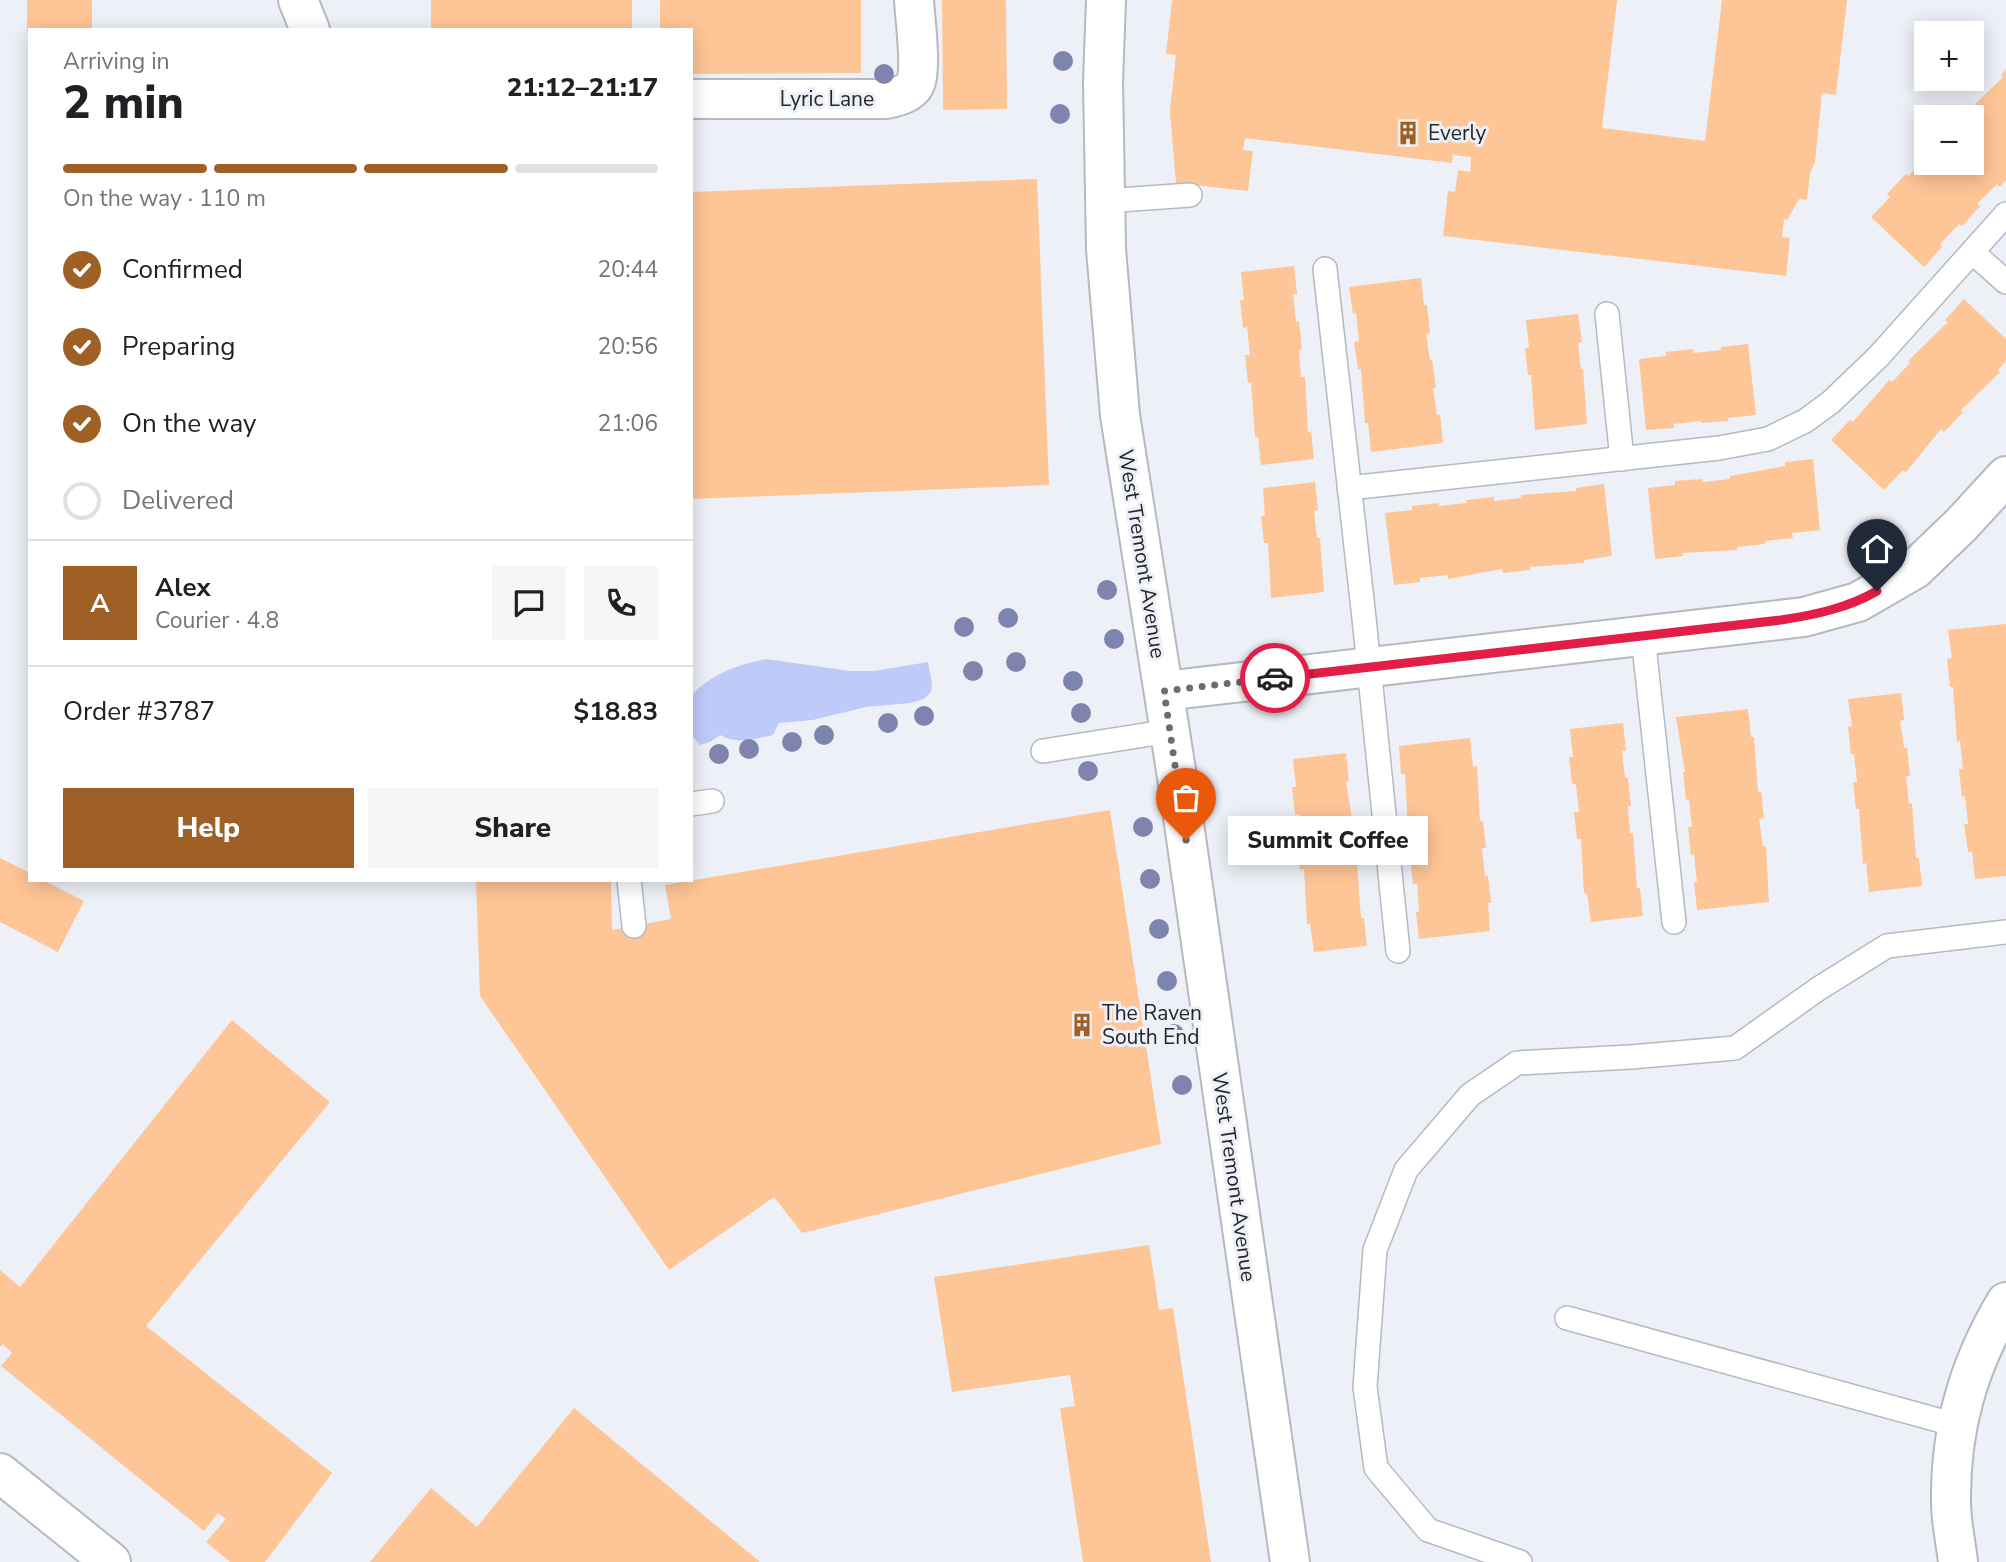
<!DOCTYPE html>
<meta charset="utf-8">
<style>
body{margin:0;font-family:"Nunito Sans",sans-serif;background:#f6f6f6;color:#202124;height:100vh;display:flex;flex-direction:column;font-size:26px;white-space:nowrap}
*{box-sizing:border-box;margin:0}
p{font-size:23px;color:#757577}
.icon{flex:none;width:38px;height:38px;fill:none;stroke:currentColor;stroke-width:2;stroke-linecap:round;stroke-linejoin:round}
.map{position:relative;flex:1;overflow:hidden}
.details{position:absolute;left:28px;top:28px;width:665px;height:854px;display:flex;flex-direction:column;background:#fff;border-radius:0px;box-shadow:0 4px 18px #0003}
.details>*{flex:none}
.fabs{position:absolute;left:1914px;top:21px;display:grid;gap:14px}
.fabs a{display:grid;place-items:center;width:70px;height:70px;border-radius:0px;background:#fff;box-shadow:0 4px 18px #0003;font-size:35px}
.pin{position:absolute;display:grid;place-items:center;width:60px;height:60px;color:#fff;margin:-72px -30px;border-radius:50% 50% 50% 0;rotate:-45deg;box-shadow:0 0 7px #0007}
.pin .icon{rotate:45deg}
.courier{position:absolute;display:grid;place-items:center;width:70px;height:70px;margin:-35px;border:5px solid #e11d48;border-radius:50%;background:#fff;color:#222;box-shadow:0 2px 9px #0007}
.bubble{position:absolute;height:49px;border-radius:0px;background:#fff;box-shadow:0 4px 18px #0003;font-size:23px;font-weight:800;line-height:49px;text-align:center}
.head em{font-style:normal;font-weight:800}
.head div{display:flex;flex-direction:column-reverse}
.head{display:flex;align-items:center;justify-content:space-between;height:119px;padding:0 35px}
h1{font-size:46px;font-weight:800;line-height:52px}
.bar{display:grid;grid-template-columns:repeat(4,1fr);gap:10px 7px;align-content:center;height:84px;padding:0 35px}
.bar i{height:9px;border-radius:5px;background:#e0e0e0}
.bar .active{background:#9e6025}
.bar p{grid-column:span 4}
.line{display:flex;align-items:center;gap:18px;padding:0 35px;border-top:2px solid #e0e0e0}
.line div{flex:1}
.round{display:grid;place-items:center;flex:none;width:74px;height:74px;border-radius:0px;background:#f6f6f6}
ol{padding:0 35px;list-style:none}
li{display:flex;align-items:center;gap:21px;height:77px}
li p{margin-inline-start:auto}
li .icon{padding:7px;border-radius:50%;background:#9e6025;color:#fff;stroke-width:4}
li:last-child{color:#757577}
li i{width:38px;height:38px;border:4px solid #e0e0e0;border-radius:50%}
.primary-button{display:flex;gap:14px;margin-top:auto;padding:14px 35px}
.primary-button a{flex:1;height:80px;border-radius:0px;background:#9e6025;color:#fff;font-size:28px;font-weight:800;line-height:80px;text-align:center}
.primary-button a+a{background:#f6f6f6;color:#202124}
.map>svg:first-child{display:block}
.green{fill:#becbf9}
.building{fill:#fec596}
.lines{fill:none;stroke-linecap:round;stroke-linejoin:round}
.lane-casing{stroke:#b6b9c0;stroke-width:26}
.street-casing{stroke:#b6b9c0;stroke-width:42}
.lane{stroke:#fff;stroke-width:23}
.street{stroke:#fff;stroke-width:38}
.tree{fill:#7f84ae}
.done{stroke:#6b6d71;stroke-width:7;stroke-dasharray:0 12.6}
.route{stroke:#e11d48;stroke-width:9}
.labels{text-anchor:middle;stroke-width:6;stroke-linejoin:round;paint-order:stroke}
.street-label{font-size:21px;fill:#252629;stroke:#eef0f8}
.poi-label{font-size:21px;fill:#252629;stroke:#eef0f8;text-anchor:start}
</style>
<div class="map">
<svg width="2006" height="1562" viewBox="0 0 2006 1562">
<rect width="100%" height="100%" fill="#eef0f8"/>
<!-- green -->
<path class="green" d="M766 659 850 671H874L928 662 932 684 931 692 924 699 910 703 866 707 813 720 779 723 773 735C754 739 737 745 720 735L710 742 700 745 691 735V696C710 674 739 664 766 659Z"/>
<!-- building -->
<g class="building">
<polygon points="27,0 92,0 92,30 27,31"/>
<rect x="431" y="0" width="201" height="30"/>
<polygon points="660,0 861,0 861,73 691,74 691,30 660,30"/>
<polygon points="942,0 1006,0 1007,109 943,110"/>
<polygon points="1172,0 1617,0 1602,128 1705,141 1722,0 1847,0 1836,95 1822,93 1815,162 1810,173 1807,200 1799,199 1787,220 1784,219 1782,237 1790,238 1786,276 1443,236 1448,191 1455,192 1458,170 1470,172 1471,157 1453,155 1452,163 1245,138 1243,150 1253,151 1248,191 1176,183 1170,111 1176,55 1166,54"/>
<polygon points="2006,69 2006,180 2000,187 1997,184 1977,204 1980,206 1962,226 1959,224 1940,244 1942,247 1924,267 1871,217 1890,197 1887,194 1906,174 1908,176 1927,157 1927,163 1972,163 1972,117 1964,115 2003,77 2001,75"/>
<polygon points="1037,179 1049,485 691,499 691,192"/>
<polygon points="1294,266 1297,294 1293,294 1296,322 1299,321 1302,349 1299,350 1301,377 1305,377 1308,432 1311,431 1314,459 1261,465 1258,437 1255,437 1251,382 1248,383 1245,355 1250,355 1247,327 1243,328 1240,300 1244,300 1241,272"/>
<polygon points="1421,278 1424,305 1427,305 1430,333 1426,334 1430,360 1432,360 1436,388 1433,388 1437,415 1440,415 1443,443 1371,452 1368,423 1365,423 1361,369 1358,369 1354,342 1359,341 1356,313 1353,314 1349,287"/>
<polygon points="1964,299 2006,339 2006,361 1998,370 2000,372 1961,410 1963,412 1944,432 1941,429 1906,472 1903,470 1884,490 1831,440 1850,420 1853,422 1889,380 1892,382 1910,363 1908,361 1948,322 1945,320"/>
<polygon points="1578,314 1582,342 1578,343 1581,370 1583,369 1587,424 1535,430 1531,375 1528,375 1525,348 1529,348 1526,320"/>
<polygon points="1748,344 1756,415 1728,418 1728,421 1701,423 1701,421 1674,424 1674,428 1646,430 1639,359 1666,356 1666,352 1693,349 1693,353 1721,350 1721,347"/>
<polygon points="1813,459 1820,530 1792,533 1793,538 1765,541 1765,544 1737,547 1737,550 1683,553 1683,556 1655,559 1648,488 1675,485 1675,481 1702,479 1703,482 1730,479 1730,476 1785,466 1785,462"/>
<polygon points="1315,482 1318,510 1314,511 1317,538 1320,538 1324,592 1271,598 1268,543 1264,543 1261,516 1265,516 1263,488"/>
<polygon points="1604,484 1612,556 1584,560 1584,563 1530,567 1530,570 1503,573 1502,569 1448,579 1448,575 1420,578 1420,582 1394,585 1385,513 1412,510 1412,506 1439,503 1439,506 1467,503 1466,500 1494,497 1494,501 1521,498 1521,495 1576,491 1576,488"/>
<polygon points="2006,624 2006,876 1975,879 1972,851 1968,852 1964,824 1968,824 1965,796 1962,797 1959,769 1963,769 1960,741 1957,742 1953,687 1950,687 1947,659 1952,658 1948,630"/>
<polygon points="1901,693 1904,720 1900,721 1904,748 1907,748 1910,776 1906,776 1909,804 1912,803 1916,858 1919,858 1922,886 1869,892 1866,863 1863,864 1859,809 1856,809 1853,782 1857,782 1854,754 1851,754 1848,727 1852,726 1848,699"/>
<polygon points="1748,709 1751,737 1754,737 1758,792 1761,791 1764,818 1759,819 1763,847 1766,846 1769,902 1697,910 1694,882 1697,882 1694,854 1691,855 1688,827 1692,827 1689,799 1686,800 1683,772 1685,772 1676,717"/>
<polygon points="1623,723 1626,751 1622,751 1625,778 1628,778 1631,806 1628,806 1630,833 1633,833 1637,888 1640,888 1643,916 1591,922 1587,893 1584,894 1581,839 1577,839 1574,812 1579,812 1576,784 1572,784 1569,757 1573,757 1570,729"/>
<polygon points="1470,738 1473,767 1477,766 1480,821 1483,821 1486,848 1482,848 1485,876 1488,876 1491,903 1488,903 1490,931 1419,939 1416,912 1419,912 1417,884 1413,884 1410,857 1414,856 1411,829 1408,829 1405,774 1401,774 1399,746"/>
<polygon points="1346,753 1349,781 1346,782 1355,836 1351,837 1354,864 1357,864 1361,918 1364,918 1367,946 1314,952 1310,924 1307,924 1304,869 1300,870 1298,843 1302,842 1299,814 1295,815 1292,787 1296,787 1293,759"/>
<polygon points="1110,810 1161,1144 802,1233 774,1197 669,1270 480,996 476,880 611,880 612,930 671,919 665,885"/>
<polygon points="0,858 30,873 30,880 43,880 84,901 58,952 0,922"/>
<polygon points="232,1020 330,1102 146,1326 332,1473 265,1562 230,1562 206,1542 226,1519 218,1513 204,1531 1,1366 12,1353 3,1344 0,1347 0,1270 20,1287"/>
<polygon points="1149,1245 1159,1310 1173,1308 1211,1562 1083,1562 1060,1408 1075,1406 1070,1375 952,1392 934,1277"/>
<polygon points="574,1408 760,1562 370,1562 431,1488 477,1527"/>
</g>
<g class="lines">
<!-- lane casing -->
<g class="lane-casing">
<g id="lane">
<polyline points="1105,201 1190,195"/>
<polyline points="1972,252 2006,282"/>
<polyline points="1325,269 1364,618 1398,951"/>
<polyline points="1607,314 1622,459"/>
<polyline points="1349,488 1719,448 1768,439 1805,421 1831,402 1878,357 2006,214"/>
<polyline points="1643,636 1674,922"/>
<polyline points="1043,751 1170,731"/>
<polyline points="691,804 712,801"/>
<polyline points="629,880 634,926"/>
<polyline points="1567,1318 1956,1425"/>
<polyline points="1520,1562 1428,1530 1376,1468 1365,1387 1375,1250 1406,1170 1470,1095 1517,1063 1631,1057 1735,1048 1818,989 1887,946 2006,932"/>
</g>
</g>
<!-- street casing -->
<g class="street-casing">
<g id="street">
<polyline points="298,0 310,30"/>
<polyline points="1106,0 1103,82 1106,249 1120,415 1180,796 1290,1562"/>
<path d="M691 99H886C896 97 910 94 915 84 922 70 915 18 914 0"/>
<polyline points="1164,691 1804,617 1858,602 1915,569 1961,525 2006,476"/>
<polyline points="0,1473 111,1562"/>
<path d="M1958 1562C1956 1543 1951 1522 1951 1503 1950 1429 1968 1366 2006 1302"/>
</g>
</g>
<!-- lane -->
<use href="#lane" class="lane"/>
<!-- street -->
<use href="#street" class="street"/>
</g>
<!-- trees -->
<g class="tree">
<circle cx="1063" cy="61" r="10"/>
<circle cx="884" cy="74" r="10"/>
<circle cx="1060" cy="114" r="10"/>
<circle cx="1107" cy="590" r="10"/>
<circle cx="1008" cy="618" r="10"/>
<circle cx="964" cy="627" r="10"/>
<circle cx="1114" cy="639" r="10"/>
<circle cx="1016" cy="662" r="10"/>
<circle cx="973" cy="671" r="10"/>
<circle cx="1073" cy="681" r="10"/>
<circle cx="1081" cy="713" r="10"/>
<circle cx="924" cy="716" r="10"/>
<circle cx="888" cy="723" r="10"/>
<circle cx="824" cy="735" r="10"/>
<circle cx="792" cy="742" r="10"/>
<circle cx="749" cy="749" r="10"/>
<circle cx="719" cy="754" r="10"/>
<circle cx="1088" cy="771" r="10"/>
<circle cx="1143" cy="827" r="10"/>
<circle cx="1150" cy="879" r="10"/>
<circle cx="1159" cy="929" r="10"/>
<circle cx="1167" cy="981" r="10"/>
<circle cx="1174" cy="1034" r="10"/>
<circle cx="1182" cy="1085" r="10"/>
</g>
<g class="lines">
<!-- done -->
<polyline class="done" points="1186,840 1164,691 1275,678"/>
<!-- route -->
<path class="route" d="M1275 678 1781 620C1814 615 1848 608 1877 591"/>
</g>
<!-- icons -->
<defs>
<g id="building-bare" transform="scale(1.89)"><path d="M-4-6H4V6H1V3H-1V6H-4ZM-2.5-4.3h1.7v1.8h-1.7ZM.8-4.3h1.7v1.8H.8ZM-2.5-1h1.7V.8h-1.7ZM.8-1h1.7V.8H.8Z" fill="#9e6025" stroke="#eef0f8" stroke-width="2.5" paint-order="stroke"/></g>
</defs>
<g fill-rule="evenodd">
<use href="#building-bare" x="1408" y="133"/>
<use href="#building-bare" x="1082" y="1025"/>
</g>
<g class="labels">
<!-- street labels -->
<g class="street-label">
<text x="827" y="106">Lyric Lane</text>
<text transform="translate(1142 554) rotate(81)" y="7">West Tremont Avenue</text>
<text transform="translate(1234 1177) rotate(82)" y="7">West Tremont Avenue</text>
</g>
<!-- poi labels -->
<g class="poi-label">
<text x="1428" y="140">Everly</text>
<text x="1102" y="1020">The Raven<tspan x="1102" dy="24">South End</tspan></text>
</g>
</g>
</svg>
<div class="fabs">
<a>+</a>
<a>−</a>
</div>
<div class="pin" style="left:1186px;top:840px;background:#ea580c"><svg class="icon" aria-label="bag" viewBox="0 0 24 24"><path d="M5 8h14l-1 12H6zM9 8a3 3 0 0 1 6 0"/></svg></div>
<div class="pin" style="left:1877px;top:591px;background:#1f2937"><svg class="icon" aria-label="home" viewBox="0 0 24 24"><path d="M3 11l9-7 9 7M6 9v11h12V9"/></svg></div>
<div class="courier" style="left:1275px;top:678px"><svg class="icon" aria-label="car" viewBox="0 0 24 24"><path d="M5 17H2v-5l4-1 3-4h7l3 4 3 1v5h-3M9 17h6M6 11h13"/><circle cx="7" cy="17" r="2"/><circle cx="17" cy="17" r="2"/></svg></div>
<div class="bubble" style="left:1228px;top:816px;width:200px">Summit Coffee</div>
<section class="details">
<div class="head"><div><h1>2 min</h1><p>Arriving in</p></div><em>21:12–21:17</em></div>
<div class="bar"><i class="active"></i><i class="active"></i><i class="active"></i><i></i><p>On the way · 110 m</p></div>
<ol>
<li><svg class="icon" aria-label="check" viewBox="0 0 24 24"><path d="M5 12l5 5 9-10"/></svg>Confirmed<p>20:44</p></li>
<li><svg class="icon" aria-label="check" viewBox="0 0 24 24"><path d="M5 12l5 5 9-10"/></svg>Preparing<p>20:56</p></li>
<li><svg class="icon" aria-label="check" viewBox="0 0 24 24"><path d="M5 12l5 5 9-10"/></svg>On the way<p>21:06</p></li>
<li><i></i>Delivered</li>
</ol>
<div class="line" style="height:126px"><b class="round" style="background:#9e6025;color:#fff">A</b><div><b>Alex</b><p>Courier · 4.8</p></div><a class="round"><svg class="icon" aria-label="chat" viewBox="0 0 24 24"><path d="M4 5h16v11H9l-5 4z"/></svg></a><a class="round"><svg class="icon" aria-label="phone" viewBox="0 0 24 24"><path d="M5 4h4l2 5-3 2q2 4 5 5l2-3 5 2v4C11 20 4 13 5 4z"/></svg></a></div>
<div class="line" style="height:91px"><div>Order #3787</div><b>$18.83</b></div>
<div class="primary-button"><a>Help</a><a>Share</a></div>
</section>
</div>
